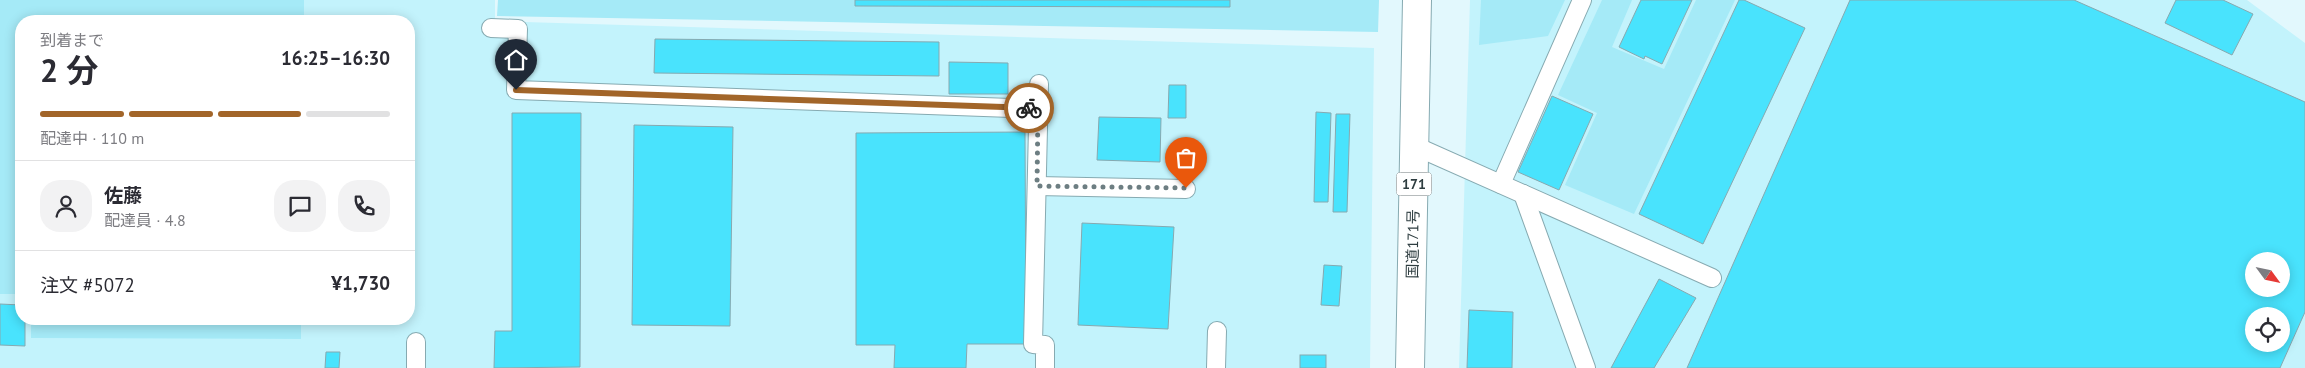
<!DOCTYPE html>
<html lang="ja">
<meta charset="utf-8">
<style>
body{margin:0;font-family:"PT Sans","Noto Sans JP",sans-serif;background:#f2f2f3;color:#2b2b33;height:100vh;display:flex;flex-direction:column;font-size:19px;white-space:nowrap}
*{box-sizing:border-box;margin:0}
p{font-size:16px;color:#7c7c81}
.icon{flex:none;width:28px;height:28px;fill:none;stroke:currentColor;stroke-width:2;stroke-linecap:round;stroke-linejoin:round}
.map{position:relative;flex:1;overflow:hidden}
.sheet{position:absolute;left:15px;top:15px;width:400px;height:310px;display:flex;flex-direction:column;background:#fff;border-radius:20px;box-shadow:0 2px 12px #0003}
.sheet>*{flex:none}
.needle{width:32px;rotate:123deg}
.buttons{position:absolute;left:2245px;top:252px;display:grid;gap:10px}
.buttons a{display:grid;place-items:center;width:45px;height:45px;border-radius:50%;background:#fff;box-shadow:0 2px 12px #0003;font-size:25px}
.pin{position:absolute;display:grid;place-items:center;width:42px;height:42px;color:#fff;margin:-51px -21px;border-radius:50% 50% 50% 0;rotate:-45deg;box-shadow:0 0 5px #0007}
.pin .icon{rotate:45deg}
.courier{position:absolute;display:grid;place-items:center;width:50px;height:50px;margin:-25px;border:4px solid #a26529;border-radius:50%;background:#fff;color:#222;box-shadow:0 1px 6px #0007}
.headline em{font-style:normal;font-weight:700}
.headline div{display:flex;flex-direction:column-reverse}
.headline{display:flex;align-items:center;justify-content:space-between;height:85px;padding:0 25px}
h1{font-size:32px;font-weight:700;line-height:38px}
.bar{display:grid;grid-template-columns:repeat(4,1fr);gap:8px 5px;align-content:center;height:60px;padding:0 25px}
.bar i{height:6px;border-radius:4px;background:#e1e1e2}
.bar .selected{background:#a26529}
.bar p{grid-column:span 4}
.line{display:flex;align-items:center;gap:12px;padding:0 25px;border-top:1px solid #e1e1e2}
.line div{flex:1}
.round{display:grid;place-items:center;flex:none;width:52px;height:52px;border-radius:20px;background:#f2f2f3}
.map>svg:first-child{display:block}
.built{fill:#c3f3fc;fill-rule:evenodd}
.green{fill:#a5eaf7}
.building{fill:#49e3fd;stroke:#86a9b0;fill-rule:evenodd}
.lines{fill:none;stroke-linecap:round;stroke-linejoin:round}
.service-casing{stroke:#86aab1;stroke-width:20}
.trunk-casing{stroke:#86aab1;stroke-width:30}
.service{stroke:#fff;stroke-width:18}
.trunk{stroke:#fff;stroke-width:28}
.done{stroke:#6d7e82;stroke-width:5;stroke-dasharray:0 9}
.route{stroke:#a26529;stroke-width:6}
.labels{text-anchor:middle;stroke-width:5;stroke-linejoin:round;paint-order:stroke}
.shield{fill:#fff;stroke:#6d7779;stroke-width:1}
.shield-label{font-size:14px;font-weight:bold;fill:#2e3d40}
.street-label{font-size:15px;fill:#2e3d40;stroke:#fff}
</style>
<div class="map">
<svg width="2305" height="368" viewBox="0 0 2305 368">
<rect width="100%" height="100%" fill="#e2f8fd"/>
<!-- built -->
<g class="built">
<path d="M0 0H495V21L1374 48 1370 368H0ZM21 21H409V319H21Z"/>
<path d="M1470 0H2247L2305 43V368H1459ZM2254 261H2281V289H2254ZM2254 316H2281V344H2254Z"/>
</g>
<!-- green -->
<g class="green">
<polygon points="0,0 304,0 304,21 21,21 21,294 0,294"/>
<polygon points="498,0 1379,0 1378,32 497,16"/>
<polygon points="1481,0 1565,0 1548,36 1479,45"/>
<polygon points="1602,0 1632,0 1612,47 1664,69 1696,0 1735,0 1634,214 1565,185 1597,113 1558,95"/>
<polygon points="31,319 301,319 301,339 31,338"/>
</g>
<!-- building -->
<g class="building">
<polygon points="855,0 1230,0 1230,7 855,6"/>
<polygon points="1641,0 1692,0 1662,64 1645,56 1644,59 1619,47"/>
<polygon points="1739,0 1744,0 1805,28 1703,244 1639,214"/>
<path d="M1850 0H2074L2305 102V312L2280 368H1687ZM2254 261H2281V289H2254ZM2254 316H2281V344H2254Z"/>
<polygon points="2176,0 2223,0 2253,14 2232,55 2165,23"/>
<polygon points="655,39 939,42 939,76 654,73"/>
<polygon points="949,62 1008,63 1008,94 949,94"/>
<polygon points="1169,85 1186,85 1186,118 1168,118"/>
<polygon points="1552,96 1593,114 1559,190 1518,172"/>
<polygon points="1316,112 1331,113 1328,202 1314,202"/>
<polygon points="512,113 581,113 580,367 494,368 495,331 512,331"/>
<polygon points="1336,114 1350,114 1347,212 1333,212"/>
<polygon points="1099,117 1161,118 1160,162 1097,160"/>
<polygon points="634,125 733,127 730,326 632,325"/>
<polygon points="1025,132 1026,344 967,344 966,368 894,368 895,345 856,345 856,133"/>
<polygon points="1082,223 1174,227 1168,329 1078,325"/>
<polygon points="1324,265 1342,266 1339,306 1321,305"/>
<polygon points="1659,279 1696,298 1654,368 1611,368"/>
<polygon points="0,304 21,305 21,319 25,319 25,346 0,345"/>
<polygon points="1469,310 1513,312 1512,368 1467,368"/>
<polygon points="326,352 340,352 339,368 325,368"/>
<rect x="1300" y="355" width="26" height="13"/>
</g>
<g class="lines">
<!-- service casing -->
<g class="service-casing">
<g id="service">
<polyline points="491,28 518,29 516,90 1038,109"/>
<polyline points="1039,84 1033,344 1045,345 1045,368"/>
<polyline points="1415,146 1712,278"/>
<polyline points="1501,184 1582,0"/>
<polyline points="1037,186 1186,189"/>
<polyline points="1523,194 1586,368"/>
<polyline points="416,368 416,342"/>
<polyline points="1216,368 1217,331"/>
</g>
</g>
<!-- trunk casing -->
<g class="trunk-casing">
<polyline id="trunk" points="1410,368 1417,0"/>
</g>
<!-- service -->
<use href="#service" class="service"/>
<!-- trunk -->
<use href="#trunk" class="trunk"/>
</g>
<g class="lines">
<!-- done -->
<polyline class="done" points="1029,108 1038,108 1037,186 1186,188"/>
<!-- route -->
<polyline class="route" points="516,90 1029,108"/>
</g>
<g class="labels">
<!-- shield labels -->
<rect class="shield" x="1396.5" y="172.5" width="35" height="23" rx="4"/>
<g class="shield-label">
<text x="1414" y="189">171</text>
</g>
<!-- street labels -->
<g class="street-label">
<text transform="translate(1413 244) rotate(-89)" y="5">国道171号</text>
</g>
</g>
</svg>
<div class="buttons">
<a><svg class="needle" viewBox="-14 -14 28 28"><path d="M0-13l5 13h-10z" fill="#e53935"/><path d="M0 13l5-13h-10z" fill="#7c7c81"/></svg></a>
<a><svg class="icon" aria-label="locate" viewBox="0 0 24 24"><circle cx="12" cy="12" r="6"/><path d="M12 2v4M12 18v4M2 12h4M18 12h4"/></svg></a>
</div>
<div class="pin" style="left:1186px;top:188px;background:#ea580c"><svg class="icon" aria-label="bag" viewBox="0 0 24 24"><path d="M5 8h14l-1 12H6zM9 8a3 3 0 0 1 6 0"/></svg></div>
<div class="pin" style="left:516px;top:90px;background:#1f2937"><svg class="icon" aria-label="home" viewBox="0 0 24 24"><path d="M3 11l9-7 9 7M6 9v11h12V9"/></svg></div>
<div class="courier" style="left:1029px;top:108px"><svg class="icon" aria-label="bike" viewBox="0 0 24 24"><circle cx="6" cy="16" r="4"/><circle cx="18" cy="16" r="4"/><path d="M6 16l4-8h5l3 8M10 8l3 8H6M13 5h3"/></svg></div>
<section class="sheet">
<div class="headline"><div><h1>2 分</h1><p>到着まで</p></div><em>16:25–16:30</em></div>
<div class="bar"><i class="selected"></i><i class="selected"></i><i class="selected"></i><i></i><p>配達中 · 110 m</p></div>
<div class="line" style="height:90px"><a class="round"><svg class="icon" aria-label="person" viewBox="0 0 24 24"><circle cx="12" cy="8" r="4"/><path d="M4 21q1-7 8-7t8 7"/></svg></a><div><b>佐藤</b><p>配達員 · 4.8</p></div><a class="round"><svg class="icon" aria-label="chat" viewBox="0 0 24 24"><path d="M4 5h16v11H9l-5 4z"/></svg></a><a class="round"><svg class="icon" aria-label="phone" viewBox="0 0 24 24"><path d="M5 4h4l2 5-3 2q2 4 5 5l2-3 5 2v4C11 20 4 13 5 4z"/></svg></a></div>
<div class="line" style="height:65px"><div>注文 #5072</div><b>¥1,730</b></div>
</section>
</div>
